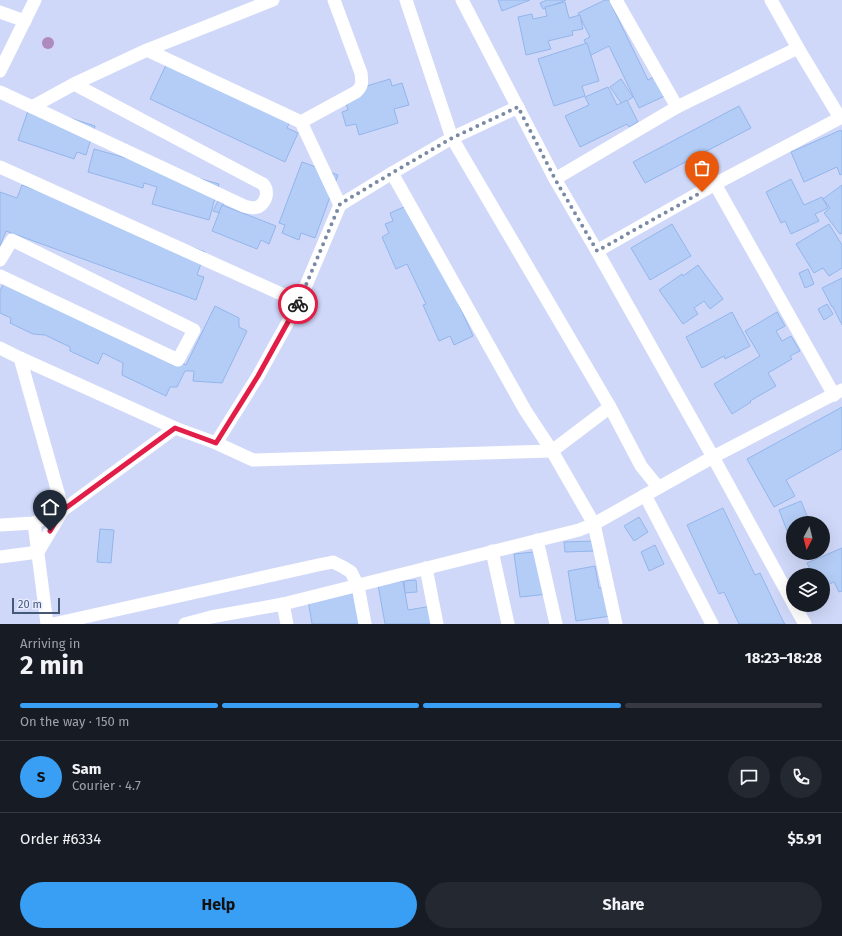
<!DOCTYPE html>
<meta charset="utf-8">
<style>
body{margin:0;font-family:"Fira Sans",sans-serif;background:#242831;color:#f1f3f6;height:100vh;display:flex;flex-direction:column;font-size:15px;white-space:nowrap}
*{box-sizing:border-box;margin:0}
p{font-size:13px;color:#9ea1a6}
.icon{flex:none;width:22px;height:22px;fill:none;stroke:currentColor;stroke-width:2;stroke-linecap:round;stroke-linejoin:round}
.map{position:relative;height:624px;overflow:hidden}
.details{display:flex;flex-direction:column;background:#171b24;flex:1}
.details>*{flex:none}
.needle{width:26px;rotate:187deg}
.buttons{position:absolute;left:786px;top:516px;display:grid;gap:8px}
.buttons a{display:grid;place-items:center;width:44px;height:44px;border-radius:50%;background:#171b24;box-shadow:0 4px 16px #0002;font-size:20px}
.scale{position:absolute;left:12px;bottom:10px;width:48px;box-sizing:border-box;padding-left:4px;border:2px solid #445977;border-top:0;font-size:11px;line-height:14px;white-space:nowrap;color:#445977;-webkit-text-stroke:3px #e7ebff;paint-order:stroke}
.pin{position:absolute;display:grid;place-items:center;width:34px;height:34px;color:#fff;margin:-41px -17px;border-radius:50% 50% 50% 0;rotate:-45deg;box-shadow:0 0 4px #0007}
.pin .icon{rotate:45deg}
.courier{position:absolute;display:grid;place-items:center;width:40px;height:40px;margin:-20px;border:3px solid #e11d48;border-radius:50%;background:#fff;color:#222;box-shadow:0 1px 5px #0007}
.overview em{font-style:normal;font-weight:700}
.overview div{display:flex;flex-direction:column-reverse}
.overview{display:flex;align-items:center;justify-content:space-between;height:68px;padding:0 20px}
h1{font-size:26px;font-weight:700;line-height:30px}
.bar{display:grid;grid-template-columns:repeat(4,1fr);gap:6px 4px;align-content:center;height:48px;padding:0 20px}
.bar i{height:5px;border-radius:3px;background:#363941}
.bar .on{background:#389ff5}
.bar p{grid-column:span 4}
.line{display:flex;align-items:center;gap:10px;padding:0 20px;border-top:1px solid #363941}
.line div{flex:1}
.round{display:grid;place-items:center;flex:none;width:42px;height:42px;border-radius:21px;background:#242831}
.action{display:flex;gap:8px;margin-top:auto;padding:8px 20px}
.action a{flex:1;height:46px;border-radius:24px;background:#389ff5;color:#111;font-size:16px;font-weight:700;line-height:46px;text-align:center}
.action a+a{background:#242831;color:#f1f3f6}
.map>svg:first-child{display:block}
.residential{fill:#d0d8f9;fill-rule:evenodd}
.building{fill:#b4cdf6;stroke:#93b5eb}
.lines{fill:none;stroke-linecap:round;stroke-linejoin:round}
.street{stroke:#fff;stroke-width:13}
.tree{fill:#ae8abe}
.done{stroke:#7a8aa6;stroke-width:4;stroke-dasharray:0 7.2}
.route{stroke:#e11d48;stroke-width:5}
</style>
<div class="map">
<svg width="842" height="624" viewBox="0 0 842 624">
<rect width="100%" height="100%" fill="#dfe4fe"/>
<!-- residential -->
<path class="residential" d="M0 0H842V624H0ZM793 523H823V553H793ZM793 575H823V605H793Z"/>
<!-- building -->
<g class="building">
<polygon points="498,0 530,0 502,11"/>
<polygon points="547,0 566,0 543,9 540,3"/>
<polygon points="605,0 609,0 648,80 659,74 669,94 639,108 609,46 591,55 584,40 590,37 578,13"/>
<polygon points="565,2 569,18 580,15 583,29 572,31 573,35 548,41 551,49 526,55 518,17 532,14 533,19 547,16 545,7"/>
<polygon points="587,43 599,81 582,86 585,96 554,106 538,59"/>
<polygon points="166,65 293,115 287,128 298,133 285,162 150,99"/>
<polygon points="390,79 392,86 402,83 409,105 394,109 398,123 359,135 356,124 346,126 342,112 348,110 343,93"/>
<polygon points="621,79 633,97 622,104 610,87"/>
<polygon points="608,87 617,105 627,100 638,122 629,127 627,124 580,147 565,116 589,105 585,97"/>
<polygon points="30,105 95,126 86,155 77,152 74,159 18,140"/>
<polygon points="739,106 751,128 645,183 633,162"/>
<polygon points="841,130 842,133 842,174 840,175 837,167 804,182 791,152"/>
<polygon points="94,149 219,184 209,220 152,204 157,187 144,183 143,188 88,172"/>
<polygon points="302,162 338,175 315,238 301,233 299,240 282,233 285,225 279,223"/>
<polygon points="791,179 804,205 822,197 828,208 815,214 819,221 791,234 785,221 781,223 766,192"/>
<polygon points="22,185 205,252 197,275 204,277 196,300 6,231 0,246 0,192 17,198"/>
<polygon points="842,185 842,233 840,234 824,213 830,208 823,199"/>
<polygon points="218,201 224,204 220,213 213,211"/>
<polygon points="413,203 473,336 454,345 450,336 439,341 423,305 426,304 407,264 396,269 382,237 389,233 385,224 393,221 390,213"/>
<polygon points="222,205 276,226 269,244 261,240 257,249 212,231"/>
<polygon points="672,224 691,256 650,280 631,248"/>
<polygon points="829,224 842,245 842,268 829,276 823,268 814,273 796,244"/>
<polygon points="698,265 723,299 710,309 704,301 694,308 698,314 683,324 659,290 682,274 683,276"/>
<polygon points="808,269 814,284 805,288 799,273"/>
<polygon points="842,278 842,325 833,307 832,307 822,288"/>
<polygon points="4,283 151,348 186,365 215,306 239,318 239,327 247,331 222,383 193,381 194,371 185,371 177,387 170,387 166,396 122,375 123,363 103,353 98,364 70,351 70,347 45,335 33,334 10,323 11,318 0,313 0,291"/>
<polygon points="827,304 833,314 824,320 818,309"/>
<polygon points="732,312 750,346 725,359 724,356 702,368 686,337"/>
<polygon points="777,312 785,326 776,331 782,341 791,336 800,351 790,356 792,359 768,373 776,386 750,401 751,402 732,414 714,384 760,356 745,331"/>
<polygon points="842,407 842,449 786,480 795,496 774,507 747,459"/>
<polygon points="801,501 810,523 793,523 793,546 779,510"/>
<polygon points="723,508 755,575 760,573 784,623 785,623 785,624 739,624 724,592 719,594 687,525"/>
<polygon points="639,517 648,532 634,541 624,526"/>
<polygon points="100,529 114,530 111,563 97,562"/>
<polygon points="595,541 595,551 565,552 564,542"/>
<polygon points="655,545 664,564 649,571 641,552"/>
<polygon points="842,548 842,591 839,592 834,582 823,587 823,575 813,575 807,563"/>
<polygon points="543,551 549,594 520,597 514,554"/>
<polygon points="595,566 599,588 606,587 611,616 576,621 568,571"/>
<polygon points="416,580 417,592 405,593 404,581"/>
<polygon points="403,581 408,610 432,606 438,624 385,624 378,585"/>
<polygon points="357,590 364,624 312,624 308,600"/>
</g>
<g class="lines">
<!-- street -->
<g class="street">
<polyline points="273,0 147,50 301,122 340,205"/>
<polyline points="462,0 555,179 597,251 713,457 793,603"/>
<polyline points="616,0 677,107"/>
<polyline points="0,12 25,21"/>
<polyline points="0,71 35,0"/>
<path d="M0 92 244 206C248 207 253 209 258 207 267 202 269 191 263 184L74 84"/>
<polyline points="32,107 74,84 147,50"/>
<path d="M301 122 356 92C363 86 362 82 361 73L334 0"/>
<polyline points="0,167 299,302"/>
<polyline points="392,173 525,410 552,451 594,524 616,624"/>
<polyline points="555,179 677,107 798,48"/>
<polyline points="715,184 834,395"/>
<polyline points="597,251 715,184 840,118 798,48 771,0"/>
<polyline points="0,260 12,240 194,330 178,360 0,276"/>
<polyline points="0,348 20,358 175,428 216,443 253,460 552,451 610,407 452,138 406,0"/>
<polyline points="20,358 63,510 175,428"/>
<polyline points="610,407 641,466 658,487"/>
<polyline points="216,443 258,376 299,302 340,205 392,173 452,138 518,107"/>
<polyline points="645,495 712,624"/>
<polyline points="34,523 47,624"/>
<polyline points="0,525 34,523 63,510"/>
<polyline points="537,540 556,624"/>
<polyline points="492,551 508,624"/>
<polyline points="0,557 38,552 63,510"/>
<polyline points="426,568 437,624"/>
<polyline points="283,604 287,624"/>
<polyline points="794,605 805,624"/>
<polyline points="53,624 318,565 333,562 343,567 351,572 358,586 365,624"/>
<polyline points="185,624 211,617 283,604 579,530 594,524 713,457 842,390"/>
</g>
</g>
<!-- trees -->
<circle class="tree" cx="48" cy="43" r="6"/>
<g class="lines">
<!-- done -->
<polyline class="done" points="298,304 340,204 392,173 452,138 518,107 555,179 597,251 702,192"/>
<!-- route -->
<polyline class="route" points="50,531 63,510 175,428 216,443 258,376 298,304"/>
</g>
</svg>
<div class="buttons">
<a><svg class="needle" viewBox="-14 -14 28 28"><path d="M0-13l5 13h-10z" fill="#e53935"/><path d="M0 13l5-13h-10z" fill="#9ea1a6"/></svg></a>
<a><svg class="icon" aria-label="layers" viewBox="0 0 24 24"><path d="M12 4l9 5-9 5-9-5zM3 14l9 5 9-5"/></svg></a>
</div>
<div class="scale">20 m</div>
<div class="pin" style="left:702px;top:192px;background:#ea580c"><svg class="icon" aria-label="bag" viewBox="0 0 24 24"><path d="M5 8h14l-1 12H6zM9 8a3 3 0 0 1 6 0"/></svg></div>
<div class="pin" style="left:50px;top:531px;background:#1f2937"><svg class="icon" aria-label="home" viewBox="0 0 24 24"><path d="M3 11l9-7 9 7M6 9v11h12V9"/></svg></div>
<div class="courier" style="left:298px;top:304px"><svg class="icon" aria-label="bike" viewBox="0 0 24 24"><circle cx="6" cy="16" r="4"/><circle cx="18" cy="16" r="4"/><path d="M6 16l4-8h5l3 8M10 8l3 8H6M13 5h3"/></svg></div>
</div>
<section class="details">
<div class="overview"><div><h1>2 min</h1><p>Arriving in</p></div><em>18:23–18:28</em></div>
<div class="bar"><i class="on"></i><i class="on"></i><i class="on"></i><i></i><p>On the way · 150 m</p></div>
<div class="line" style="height:72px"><b class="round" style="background:#389ff5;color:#111">S</b><div><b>Sam</b><p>Courier · 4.7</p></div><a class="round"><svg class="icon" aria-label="chat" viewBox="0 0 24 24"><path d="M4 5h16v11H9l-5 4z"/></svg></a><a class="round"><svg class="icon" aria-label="phone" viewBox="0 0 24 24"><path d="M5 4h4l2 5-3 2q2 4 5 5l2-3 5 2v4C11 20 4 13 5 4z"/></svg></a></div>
<div class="line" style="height:52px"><div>Order #6334</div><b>$5.91</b></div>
<div class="action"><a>Help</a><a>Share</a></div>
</section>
